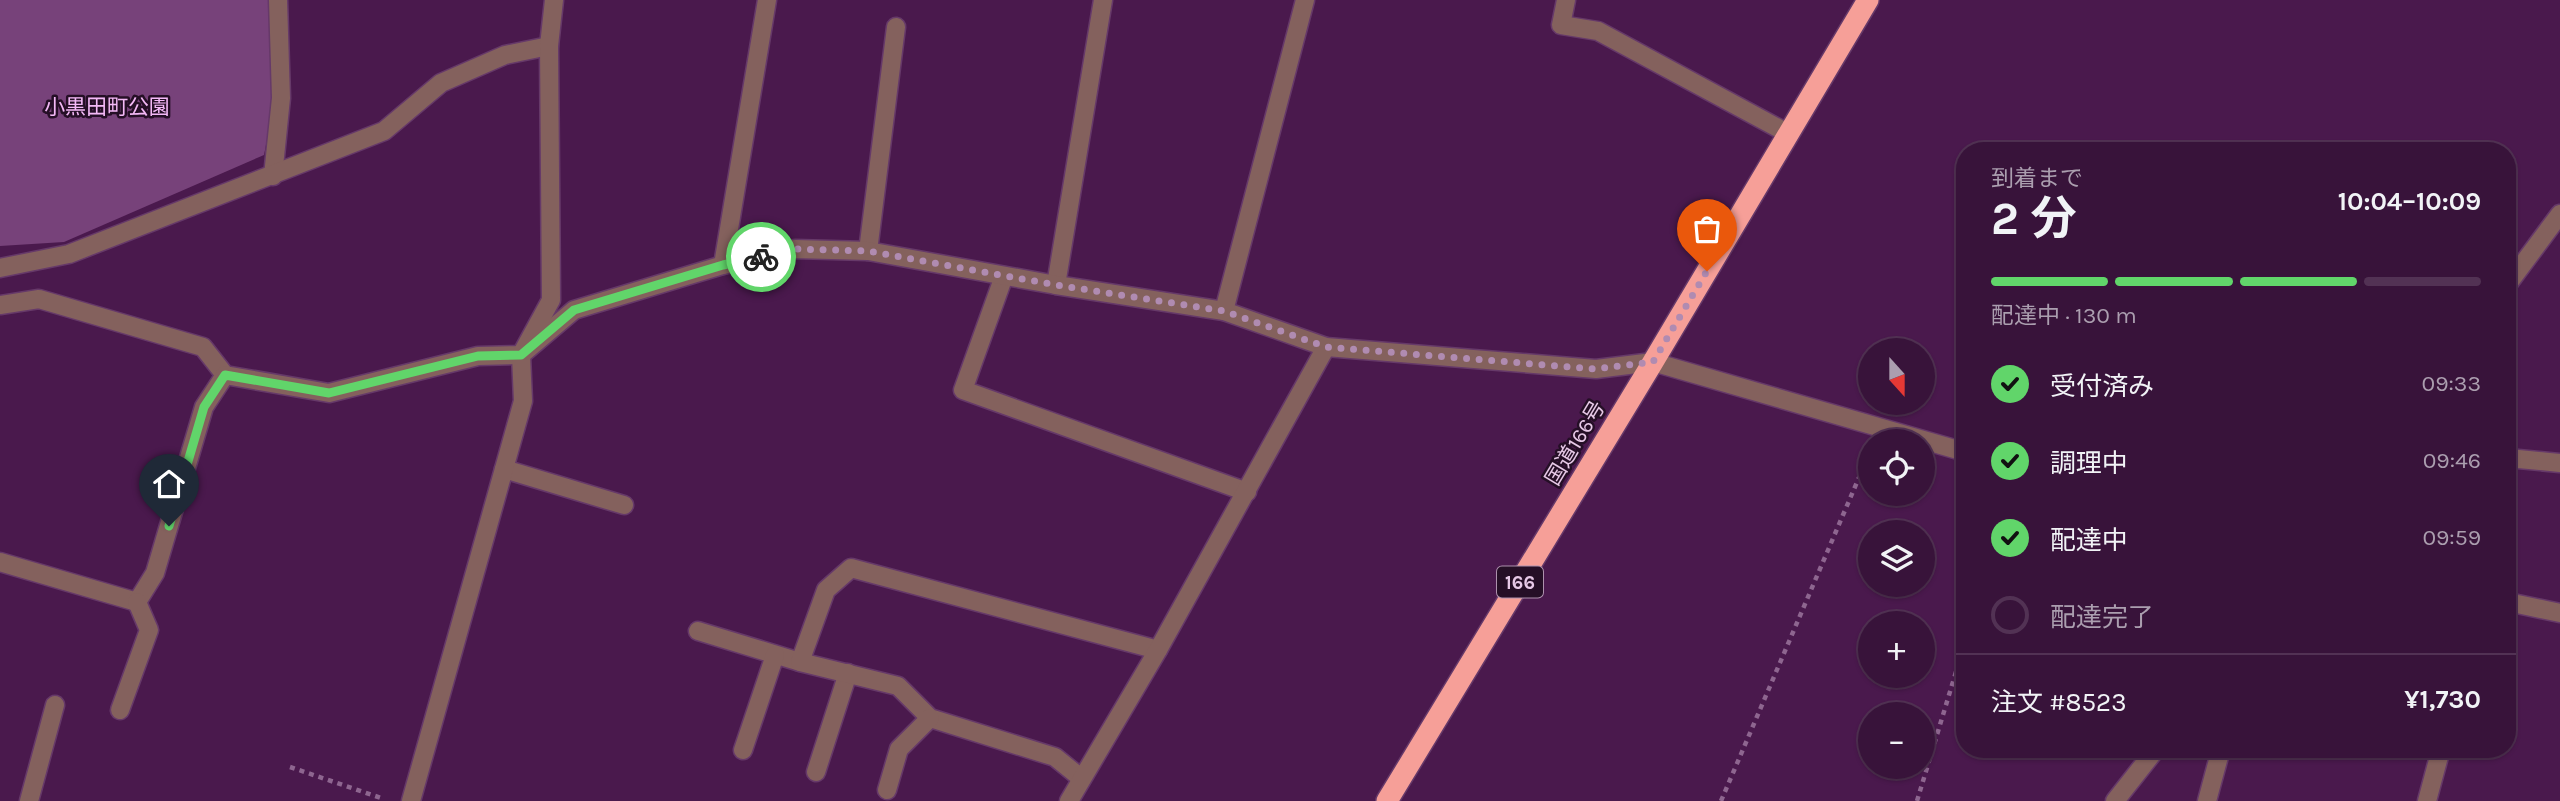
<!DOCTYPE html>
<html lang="ja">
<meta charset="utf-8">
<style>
body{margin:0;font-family:Karla,"Noto Sans JP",sans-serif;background:#432045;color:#f1f3f6;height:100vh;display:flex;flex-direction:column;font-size:26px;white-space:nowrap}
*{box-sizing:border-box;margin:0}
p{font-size:23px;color:#ab9eaf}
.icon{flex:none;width:38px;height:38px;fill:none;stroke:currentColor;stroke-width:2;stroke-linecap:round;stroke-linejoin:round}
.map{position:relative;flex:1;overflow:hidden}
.panel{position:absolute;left:1956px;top:142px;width:560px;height:616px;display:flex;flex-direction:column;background:#38133a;border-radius:28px;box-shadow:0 2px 5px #0004,0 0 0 2px #523254}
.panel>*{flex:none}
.needle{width:46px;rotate:159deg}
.buttons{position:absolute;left:1858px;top:338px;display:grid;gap:14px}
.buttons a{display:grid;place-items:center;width:77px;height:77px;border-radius:50%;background:#38133a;box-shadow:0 2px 5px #0004,0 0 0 2px #523254;font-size:35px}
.pin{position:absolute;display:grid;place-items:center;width:60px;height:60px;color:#fff;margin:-72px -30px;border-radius:50% 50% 50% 0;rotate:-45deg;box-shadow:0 0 7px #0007}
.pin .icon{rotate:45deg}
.courier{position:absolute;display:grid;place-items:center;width:70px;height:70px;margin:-35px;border:5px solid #61d56a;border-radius:50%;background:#fff;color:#222;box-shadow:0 2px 9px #0007}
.overview em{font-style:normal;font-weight:700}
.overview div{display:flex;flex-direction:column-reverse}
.overview{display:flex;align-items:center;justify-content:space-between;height:119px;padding:0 35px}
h1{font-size:46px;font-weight:700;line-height:52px}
.bar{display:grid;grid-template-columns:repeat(4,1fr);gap:10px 7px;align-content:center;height:84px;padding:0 35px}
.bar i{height:9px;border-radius:5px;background:#523254}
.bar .on{background:#61d56a}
.bar p{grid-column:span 4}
.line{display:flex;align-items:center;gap:18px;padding:0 35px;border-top:2px solid #523254}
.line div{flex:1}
ol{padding:0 35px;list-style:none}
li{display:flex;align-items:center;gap:21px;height:77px}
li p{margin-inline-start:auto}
li .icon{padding:7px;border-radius:50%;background:#61d56a;color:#111;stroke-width:4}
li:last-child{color:#ab9eaf}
li i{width:38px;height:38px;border:4px solid #523254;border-radius:50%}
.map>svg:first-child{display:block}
.green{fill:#77427a}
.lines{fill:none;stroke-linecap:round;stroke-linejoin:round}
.minor-casing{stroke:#663969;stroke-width:21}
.highway-casing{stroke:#663969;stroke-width:24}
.path{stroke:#8e6690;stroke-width:4.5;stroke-dasharray:5 5;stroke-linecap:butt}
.minor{stroke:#84615d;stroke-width:18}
.highway{stroke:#f69f98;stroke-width:21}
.done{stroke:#b08bb1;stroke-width:7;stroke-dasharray:0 12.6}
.route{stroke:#61d56a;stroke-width:9}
.labels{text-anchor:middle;stroke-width:5;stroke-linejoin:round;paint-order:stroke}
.shield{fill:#250f26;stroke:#ad91ad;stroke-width:2}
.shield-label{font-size:19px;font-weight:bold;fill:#e7c9e7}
.park-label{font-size:21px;fill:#f4b9f7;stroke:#250f26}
.street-label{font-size:21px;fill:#e7c9e7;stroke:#250f26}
</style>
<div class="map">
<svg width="2560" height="801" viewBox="0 0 2560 801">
<rect width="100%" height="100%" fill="#4a194d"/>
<!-- green -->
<polygon class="green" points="0,0 271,0 275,99 264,155 64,242 0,246"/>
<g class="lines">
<!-- minor casing -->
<g class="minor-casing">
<g id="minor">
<polyline points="1566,0 1561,25 1598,31 1789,134"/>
<polyline points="273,176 281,98 278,0"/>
<polyline points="868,251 896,27"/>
<polyline points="723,265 767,0"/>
<polyline points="0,268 69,254 384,131 441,83 505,55 549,46"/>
<polyline points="1004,276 963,390 1247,492"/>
<polyline points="2508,284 2560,214"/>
<polyline points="1056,285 1103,0"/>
<polyline points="0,305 39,299 203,347 225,375 329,393 478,356 521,355 574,310 723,265 795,249 868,251 1056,285 1224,311 1326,347 1596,369 1653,362 1965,452"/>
<polyline points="1224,311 1305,0"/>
<polyline points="2508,458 2560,463"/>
<polyline points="504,469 624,505"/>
<polyline points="0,562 137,602 155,573 204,407 225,375"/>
<polyline points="2508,602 2560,613"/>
<polyline points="698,631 800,662"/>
<polyline points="120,710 149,630 137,602"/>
<polyline points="743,750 775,655"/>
<polyline points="816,772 848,673"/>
<polyline points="1081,778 1055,757 930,718 898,686 800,662 826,590 851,568 1158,650"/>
<polyline points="887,790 899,749 930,718"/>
<polyline points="29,801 55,705"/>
<polyline points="411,801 523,401 521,355 551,300 549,46 554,0"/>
<polyline points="1069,801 1158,650 1326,347"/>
<polyline points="2115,801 2156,749"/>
<polyline points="2207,801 2221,749"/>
<polyline points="2427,801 2441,749"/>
</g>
</g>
<!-- highway casing -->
<g class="highway-casing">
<polyline id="highway" points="1387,801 1653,362 1868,0"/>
</g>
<!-- path -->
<g class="path">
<polyline points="290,767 384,799"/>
<polyline points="1721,801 1869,454"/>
<polyline points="1917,801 1965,642"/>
</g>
<!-- minor -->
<use href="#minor" class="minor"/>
<!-- highway -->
<use href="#highway" class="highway"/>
</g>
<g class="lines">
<!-- done -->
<polyline class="done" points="761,257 795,249 868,251 1056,285 1224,311 1326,347 1595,369 1653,362 1707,271"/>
<!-- route -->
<polyline class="route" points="169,526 204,407 225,375 329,393 478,356 521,355 574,310 723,265 761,257"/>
</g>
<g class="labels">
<!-- shield labels -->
<rect class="shield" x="1497" y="566.5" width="46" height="31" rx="5"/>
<g class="shield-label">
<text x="1520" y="589">166</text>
</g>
<!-- park labels -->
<g class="park-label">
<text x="107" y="114">小黒田町公園</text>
</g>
<!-- street labels -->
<g class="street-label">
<text transform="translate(1575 443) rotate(-59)" y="7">国道166号</text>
</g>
</g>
</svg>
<div class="buttons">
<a><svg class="needle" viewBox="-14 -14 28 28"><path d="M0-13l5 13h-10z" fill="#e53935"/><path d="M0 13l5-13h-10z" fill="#ab9eaf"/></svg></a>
<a><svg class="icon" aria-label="locate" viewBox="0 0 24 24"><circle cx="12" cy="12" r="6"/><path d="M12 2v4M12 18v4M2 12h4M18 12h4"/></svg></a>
<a><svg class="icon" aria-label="layers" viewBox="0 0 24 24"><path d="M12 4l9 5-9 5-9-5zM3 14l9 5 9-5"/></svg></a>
<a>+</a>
<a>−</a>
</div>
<div class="pin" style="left:1707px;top:271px;background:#ea580c"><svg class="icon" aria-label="bag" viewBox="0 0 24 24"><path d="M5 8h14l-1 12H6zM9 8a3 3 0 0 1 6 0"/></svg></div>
<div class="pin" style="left:169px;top:526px;background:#1f2937"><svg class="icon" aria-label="home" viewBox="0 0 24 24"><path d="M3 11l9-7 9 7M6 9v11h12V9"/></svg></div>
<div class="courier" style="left:761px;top:257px"><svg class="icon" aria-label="bike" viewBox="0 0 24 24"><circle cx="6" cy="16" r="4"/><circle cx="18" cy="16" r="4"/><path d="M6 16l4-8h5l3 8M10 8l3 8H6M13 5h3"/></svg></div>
<section class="panel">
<div class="overview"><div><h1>2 分</h1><p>到着まで</p></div><em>10:04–10:09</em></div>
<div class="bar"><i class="on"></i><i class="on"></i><i class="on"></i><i></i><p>配達中 · 130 m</p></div>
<ol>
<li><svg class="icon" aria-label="check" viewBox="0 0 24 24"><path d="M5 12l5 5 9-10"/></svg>受付済み<p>09:33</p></li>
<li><svg class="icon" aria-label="check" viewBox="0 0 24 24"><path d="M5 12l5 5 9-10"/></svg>調理中<p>09:46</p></li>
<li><svg class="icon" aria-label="check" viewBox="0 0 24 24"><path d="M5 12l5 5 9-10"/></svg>配達中<p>09:59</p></li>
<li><i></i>配達完了</li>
</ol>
<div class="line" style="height:91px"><div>注文 #8523</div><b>¥1,730</b></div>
</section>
</div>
